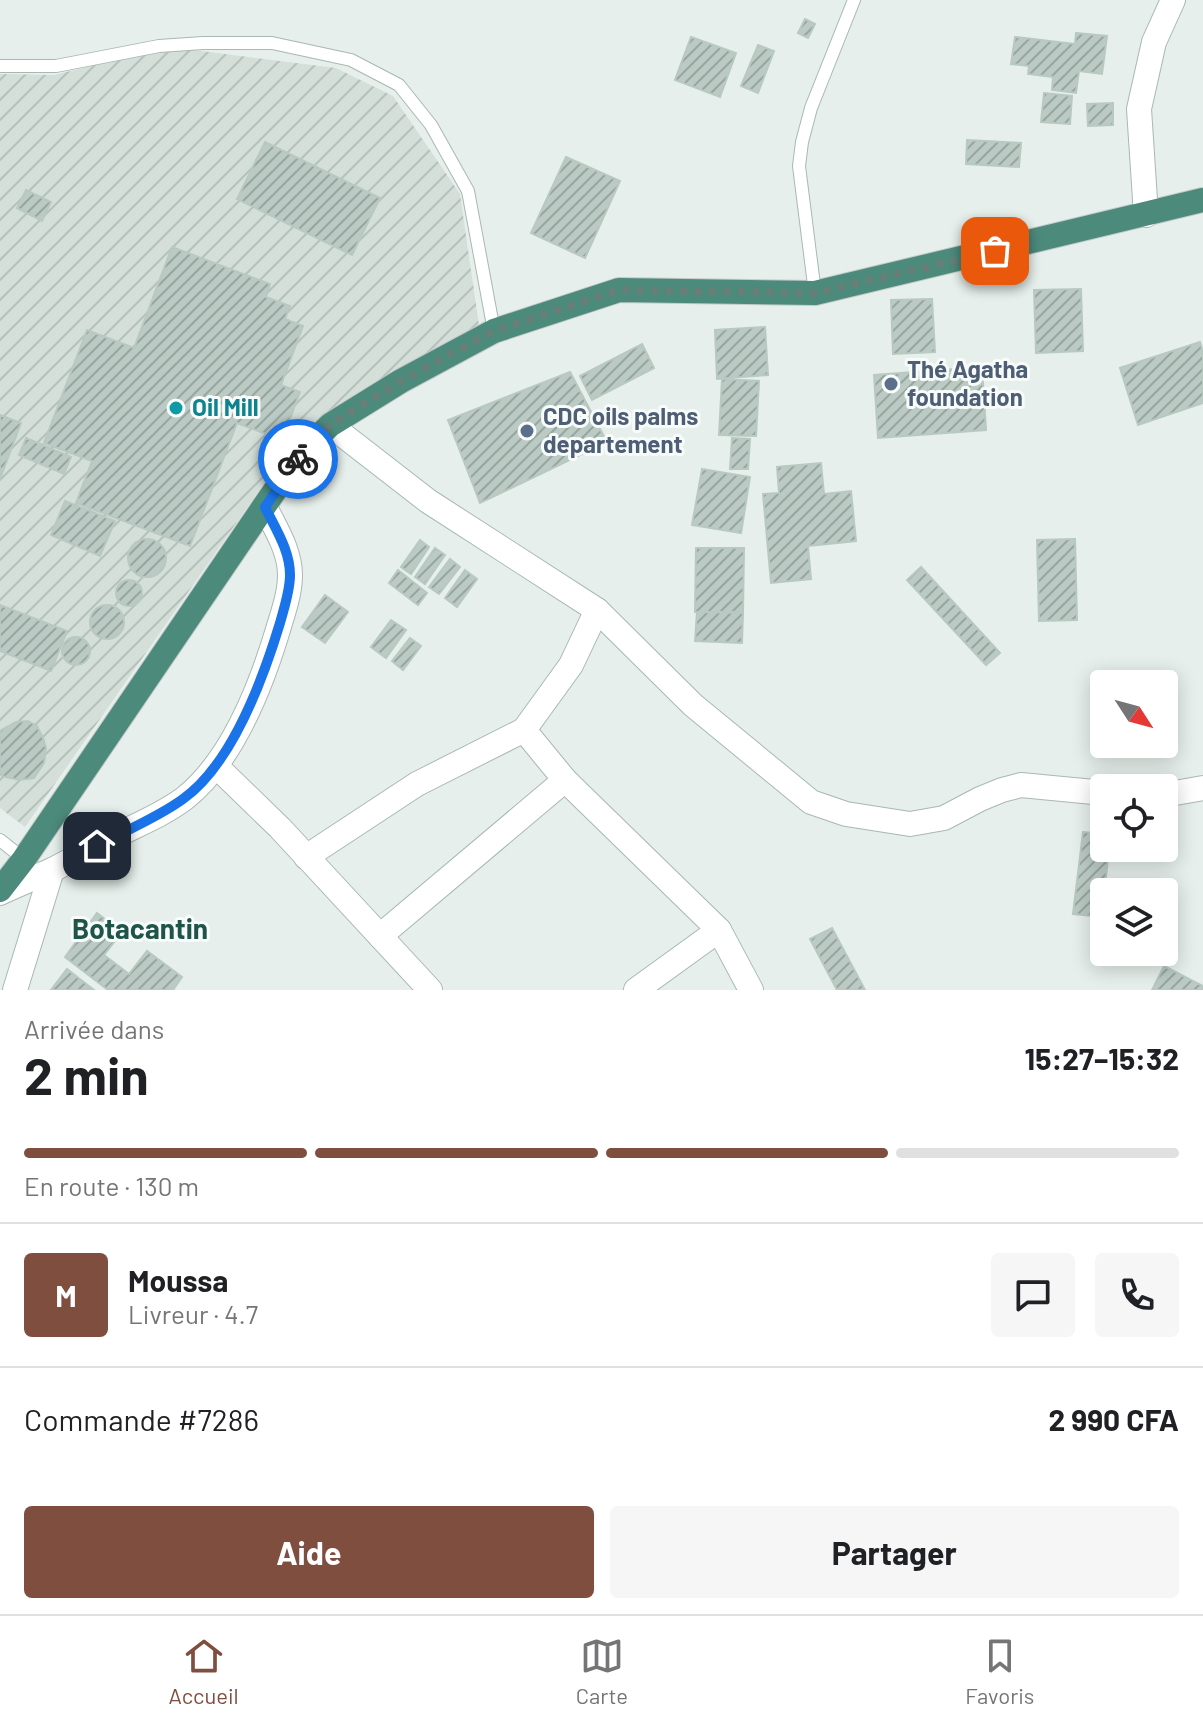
<!DOCTYPE html>
<html lang="fr">
<meta charset="utf-8">
<style>
body{margin:0;font-family:Barlow,sans-serif;background:#f6f6f6;color:#202124;height:100vh;display:flex;flex-direction:column;font-size:30px;white-space:nowrap}
*{box-sizing:border-box;margin:0}
p{font-size:26px;color:#757577}
.icon{flex:none;width:44px;height:44px;fill:none;stroke:currentColor;stroke-width:2;stroke-linecap:round;stroke-linejoin:round}
.map{position:relative;height:990px;overflow:hidden}
.panel{display:flex;flex-direction:column;background:#fff;flex:1}
.panel>*{flex:none}
.needle{width:52px;rotate:126deg}
.fabs{position:absolute;left:1090px;top:670px;display:grid;gap:16px}
.fabs a{display:grid;place-items:center;width:88px;height:88px;border-radius:8px;background:#fff;box-shadow:0 4px 20px #0003;font-size:40px}
.pin{position:absolute;display:grid;place-items:center;width:68px;height:68px;color:#fff;margin:-34px;border-radius:16px;box-shadow:0 4px 12px #0006}
.courier{position:absolute;display:grid;place-items:center;width:80px;height:80px;margin:-40px;border:6px solid #1a73e8;border-radius:50%;background:#fff;color:#222;box-shadow:0 2px 10px #0007}
.head em{font-style:normal;font-weight:700}
.head div{display:flex;flex-direction:column-reverse}
.head{display:flex;align-items:center;justify-content:space-between;height:136px;padding:0 24px}
h1{font-size:52px;font-weight:700;line-height:60px}
.bar{display:grid;grid-template-columns:repeat(4,1fr);gap:12px 8px;align-content:center;height:96px;padding:0 24px}
.bar i{height:10px;border-radius:6px;background:#e0e0e0}
.bar .active{background:#7f4e3f}
.bar p{grid-column:span 4}
.line{display:flex;align-items:center;gap:20px;padding:0 24px;border-top:2px solid #e0e0e0}
.line div{flex:1}
.round{display:grid;place-items:center;flex:none;width:84px;height:84px;border-radius:8px;background:#f6f6f6}
.action{display:flex;gap:16px;margin-top:auto;padding:16px 24px}
.action a{flex:1;height:92px;border-radius:8px;background:#7f4e3f;color:#fff;font-size:32px;font-weight:700;line-height:92px;text-align:center}
.action a+a{background:#f6f6f6;color:#202124}
.menu{display:flex;justify-content:space-around;align-items:center;height:112px;border-top:2px solid #e0e0e0;background:#fff;font-size:22px;color:#757577}
.menu a{display:grid;justify-items:center;gap:4px}
.menu .active{color:#7f4e3f}
.map>svg:first-child{display:block}
.industrial{fill:url(#industrial-furrows)}
.building{fill:url(#building-hatch);stroke:#b8c9c2;stroke-width:2}
.lines{fill:none;stroke-linecap:round;stroke-linejoin:round}
.service-casing{stroke:#a8b8b2;stroke-width:14}
.minor-casing{stroke:#a8b8b2;stroke-width:26}
.trunk-casing{stroke:#c2cac8;stroke-width:26}
.service{stroke:#fff;stroke-width:12}
.minor{stroke:#fff;stroke-width:24}
.trunk{stroke:#4c8a7c;stroke-width:24}
.done{stroke:#687f78;stroke-width:8;stroke-dasharray:0 14.4}
.route{stroke:#1a73e8;stroke-width:10}
.service-dot{fill:#5c6f8a;stroke:#f7fbf9;stroke-width:3}
.culture-dot{fill:#0f9aa8;stroke:#f7fbf9;stroke-width:3}
.labels{text-anchor:middle;stroke-width:6;stroke-linejoin:round;paint-order:stroke}
.service-label{font-size:24px;font-weight:bold;fill:#4e5e75;stroke:#f7fbf9;text-anchor:start}
.culture-label{font-size:24px;font-weight:bold;fill:#0d838f;stroke:#f7fbf9;text-anchor:start}
.quarter-label{font-size:28px;font-weight:bold;fill:#1f5548;stroke:#f7fbf9}
</style>
<div class="map">
<svg width="1203" height="990" viewBox="0 0 1203 990">
<defs>
<pattern id="industrial-furrows" width="10" height="10" patternUnits="userSpaceOnUse" patternTransform="scale(2)"><rect width="10" height="10" fill="#d4dfda"/><path d="M-1 1l2-2M0 10L10 0M9 11l2-2" fill="none" stroke="#b6c1bc"/></pattern>
<pattern id="building-hatch" width="6" height="6" patternUnits="userSpaceOnUse" patternTransform="scale(2)"><rect width="6" height="6" fill="#bbcac4"/><path d="M-1 1l2-2M0 6l6-6M5 7l2-2" fill="none" stroke="#98a6a0"/></pattern>
</defs>
<rect width="100%" height="100%" fill="#e6efeb"/>
<!-- industrial -->
<polygon class="industrial" points="170,47 336,68 393,96 460,194 480,332 397,374 296,437 25,827 0,808 0,74 54,75"/>
<!-- building -->
<g class="building">
<polygon points="805,19 815,24 808,38 798,33"/>
<polygon points="1076,33 1107,36 1102,74 1079,71 1076,93 1052,90 1053,77 1028,74 1029,66 1011,64 1015,37 1075,44"/>
<polygon points="691,37 736,53 720,97 675,80"/>
<polygon points="758,45 774,51 758,93 741,86"/>
<polygon points="1044,93 1072,96 1070,124 1041,122"/>
<polygon points="1113,103 1113,125 1088,126 1087,104"/>
<polygon points="967,140 1021,143 1019,167 966,164"/>
<polygon points="265,142 380,198 352,255 237,199"/>
<polygon points="566,157 620,181 585,258 531,233"/>
<polygon points="26,190 51,202 42,221 17,208"/>
<polygon points="172,247 270,284 266,297 290,306 285,319 303,326 281,385 300,392 282,440 237,423 190,546 76,503 92,461 44,443 87,330 134,348"/>
<polygon points="1081,289 1083,351 1036,353 1034,290"/>
<polygon points="932,299 935,352 893,354 891,300"/>
<polygon points="765,327 768,375 717,379 715,330"/>
<polygon points="1200,342 1203,352 1203,403 1138,425 1120,368"/>
<polygon points="642,344 654,368 592,400 580,376"/>
<polygon points="982,367 986,430 878,438 874,375"/>
<polygon points="570,372 607,442 480,503 448,420"/>
<polygon points="722,379 759,381 756,436 719,435"/>
<polygon points="0,415 21,423 0,479"/>
<polygon points="26,438 71,457 64,474 19,455"/>
<polygon points="732,438 750,439 748,469 730,469"/>
<polygon points="821,463 824,494 851,491 856,541 808,546 811,579 771,583 763,494 779,493 777,467"/>
<polygon points="702,469 750,477 741,533 692,525"/>
<polygon points="65,501 115,521 100,556 51,535"/>
<polygon points="1075,539 1077,620 1039,621 1037,540"/>
<circle cx="147" cy="558" r="19"/>
<polygon points="420,540 429,547 411,574 401,567"/>
<polygon points="435,548 445,555 425,584 415,577"/>
<polygon points="696,548 744,548 743,612 695,612"/>
<polygon points="450,559 460,567 439,594 429,587"/>
<polygon points="921,567 1000,653 986,665 907,580"/>
<polygon points="398,570 427,593 418,605 389,583"/>
<polygon points="465,570 477,579 457,607 445,598"/>
<circle cx="129" cy="593" r="13"/>
<polygon points="325,595 348,612 325,643 302,627"/>
<polygon points="0,605 67,631 51,671 0,651"/>
<circle cx="107" cy="622" r="17"/>
<polygon points="697,612 743,613 742,643 695,641"/>
<polygon points="391,620 406,630 386,658 371,647"/>
<circle cx="76" cy="651" r="14"/>
<polygon points="410,638 421,646 403,670 392,661"/>
<polygon points="28,721 37,726 43,738 46,748 44,763 34,778 19,780 2,776 0,774 0,731 16,722"/>
<polygon points="1083,832 1104,834 1104,848 1109,848 1102,917 1073,914"/>
<polygon points="97,913 122,932 104,955 129,974 147,951 182,977 173,990 108,990 65,957"/>
<polygon points="832,928 865,990 837,990 810,939"/>
<polygon points="1164,966 1203,986 1203,990 1152,990"/>
<polygon points="67,969 94,990 51,990"/>
</g>
<g class="lines">
<!-- service casing -->
<g class="service-casing">
<g id="service">
<polyline points="0,66 56,66 159,46 203,43 272,43 351,60 399,85 431,125 468,191 494,331"/>
<polyline points="815,293 799,166 802,142 811,108 854,0"/>
<polyline points="0,840 24,859"/>
</g>
</g>
<!-- minor casing -->
<g class="minor-casing">
<g id="minor">
<polyline points="1146,215 1139,109 1154,42 1173,0"/>
<polyline points="330,425 428,501 597,610 693,705 811,802 846,814 910,824 944,818 980,799 1002,790 1021,785 1104,793"/>
<polyline points="597,610 571,665 524,730 565,780 719,930 751,990"/>
<polyline points="216,766 280,828 430,990"/>
<polyline points="1164,795 1203,788"/>
<polyline points="306,857 417,784 524,730"/>
<path d="M0 893C17 885 34 878 50 871 73 860 93 847 115 836 139 824 164 814 185 798 234 759 263 681 280 623 285 607 290 591 290 575 290 550 275 528 265 507"/>
<polyline points="380,936 565,780"/>
<polyline points="15,990 52,870"/>
<polyline points="636,990 719,930"/>
</g>
</g>
<!-- trunk casing -->
<g class="trunk-casing">
<polyline id="trunk" points="0,890 24,859 282,480 305,450 330,425 401,381 494,331 619,290 815,293 1203,200"/>
</g>
<!-- service -->
<use href="#service" class="service"/>
<!-- minor -->
<use href="#minor" class="minor"/>
<!-- trunk -->
<use href="#trunk" class="trunk"/>
</g>
<g class="lines">
<!-- done -->
<polyline class="done" points="298,459 330,425 401,381 494,331 619,290 815,293 995,251"/>
<!-- route -->
<path class="route" d="M97 846C126 830 157 818 183 799 232 764 263 679 280 623 284 608 290 591 290 575 290 550 275 528 265 507L298 459"/>
</g>
<!-- markers -->
<g class="service-dot">
<circle cx="891" cy="384" r="8"/>
<circle cx="527" cy="431" r="8"/>
</g>
<circle class="culture-dot" cx="176" cy="408" r="8"/>
<g class="labels">
<!-- service labels -->
<g class="service-label">
<text x="907" y="378">Thé Agatha<tspan x="907" dy="28">foundation</tspan></text>
<text x="543" y="425">CDC oils palms<tspan x="543" dy="28">departement</tspan></text>
</g>
<!-- culture labels -->
<g class="culture-label">
<text x="192" y="416">Oil Mill</text>
</g>
<!-- quarter labels -->
<g class="quarter-label">
<text x="140" y="939">Botacantin</text>
</g>
</g>
</svg>
<div class="fabs">
<a><svg class="needle" viewBox="-14 -14 28 28"><path d="M0-13l5 13h-10z" fill="#e53935"/><path d="M0 13l5-13h-10z" fill="#757577"/></svg></a>
<a><svg class="icon" aria-label="locate" viewBox="0 0 24 24"><circle cx="12" cy="12" r="6"/><path d="M12 2v4M12 18v4M2 12h4M18 12h4"/></svg></a>
<a><svg class="icon" aria-label="layers" viewBox="0 0 24 24"><path d="M12 4l9 5-9 5-9-5zM3 14l9 5 9-5"/></svg></a>
</div>
<div class="pin" style="left:995px;top:251px;background:#ea580c"><svg class="icon" aria-label="bag" viewBox="0 0 24 24"><path d="M5 8h14l-1 12H6zM9 8a3 3 0 0 1 6 0"/></svg></div>
<div class="pin" style="left:97px;top:846px;background:#1f2937"><svg class="icon" aria-label="home" viewBox="0 0 24 24"><path d="M3 11l9-7 9 7M6 9v11h12V9"/></svg></div>
<div class="courier" style="left:298px;top:459px"><svg class="icon" aria-label="bike" viewBox="0 0 24 24"><circle cx="6" cy="16" r="4"/><circle cx="18" cy="16" r="4"/><path d="M6 16l4-8h5l3 8M10 8l3 8H6M13 5h3"/></svg></div>
</div>
<section class="panel">
<div class="head"><div><h1>2 min</h1><p>Arrivée dans</p></div><em>15:27–15:32</em></div>
<div class="bar"><i class="active"></i><i class="active"></i><i class="active"></i><i></i><p>En route · 130 m</p></div>
<div class="line" style="height:144px"><b class="round" style="background:#7f4e3f;color:#fff">M</b><div><b>Moussa</b><p>Livreur · 4.7</p></div><a class="round"><svg class="icon" aria-label="chat" viewBox="0 0 24 24"><path d="M4 5h16v11H9l-5 4z"/></svg></a><a class="round"><svg class="icon" aria-label="phone" viewBox="0 0 24 24"><path d="M5 4h4l2 5-3 2q2 4 5 5l2-3 5 2v4C11 20 4 13 5 4z"/></svg></a></div>
<div class="line" style="height:104px"><div>Commande #7286</div><b>2 990 CFA</b></div>
<div class="action"><a>Aide</a><a>Partager</a></div>
</section>
<nav class="menu">
<a class="active"><svg class="icon" aria-label="home" viewBox="0 0 24 24"><path d="M3 11l9-7 9 7M6 9v11h12V9"/></svg>Accueil</a>
<a><svg class="icon" aria-label="map" viewBox="0 0 24 24"><path d="M3 6l6-2 6 2 6-2v14l-6 2-6-2-6 2zM9 4v14M15 6v14"/></svg>Carte</a>
<a><svg class="icon" aria-label="saved" viewBox="0 0 24 24"><path d="M7 4h10v16l-5-4-5 4z"/></svg>Favoris</a>
</nav>
